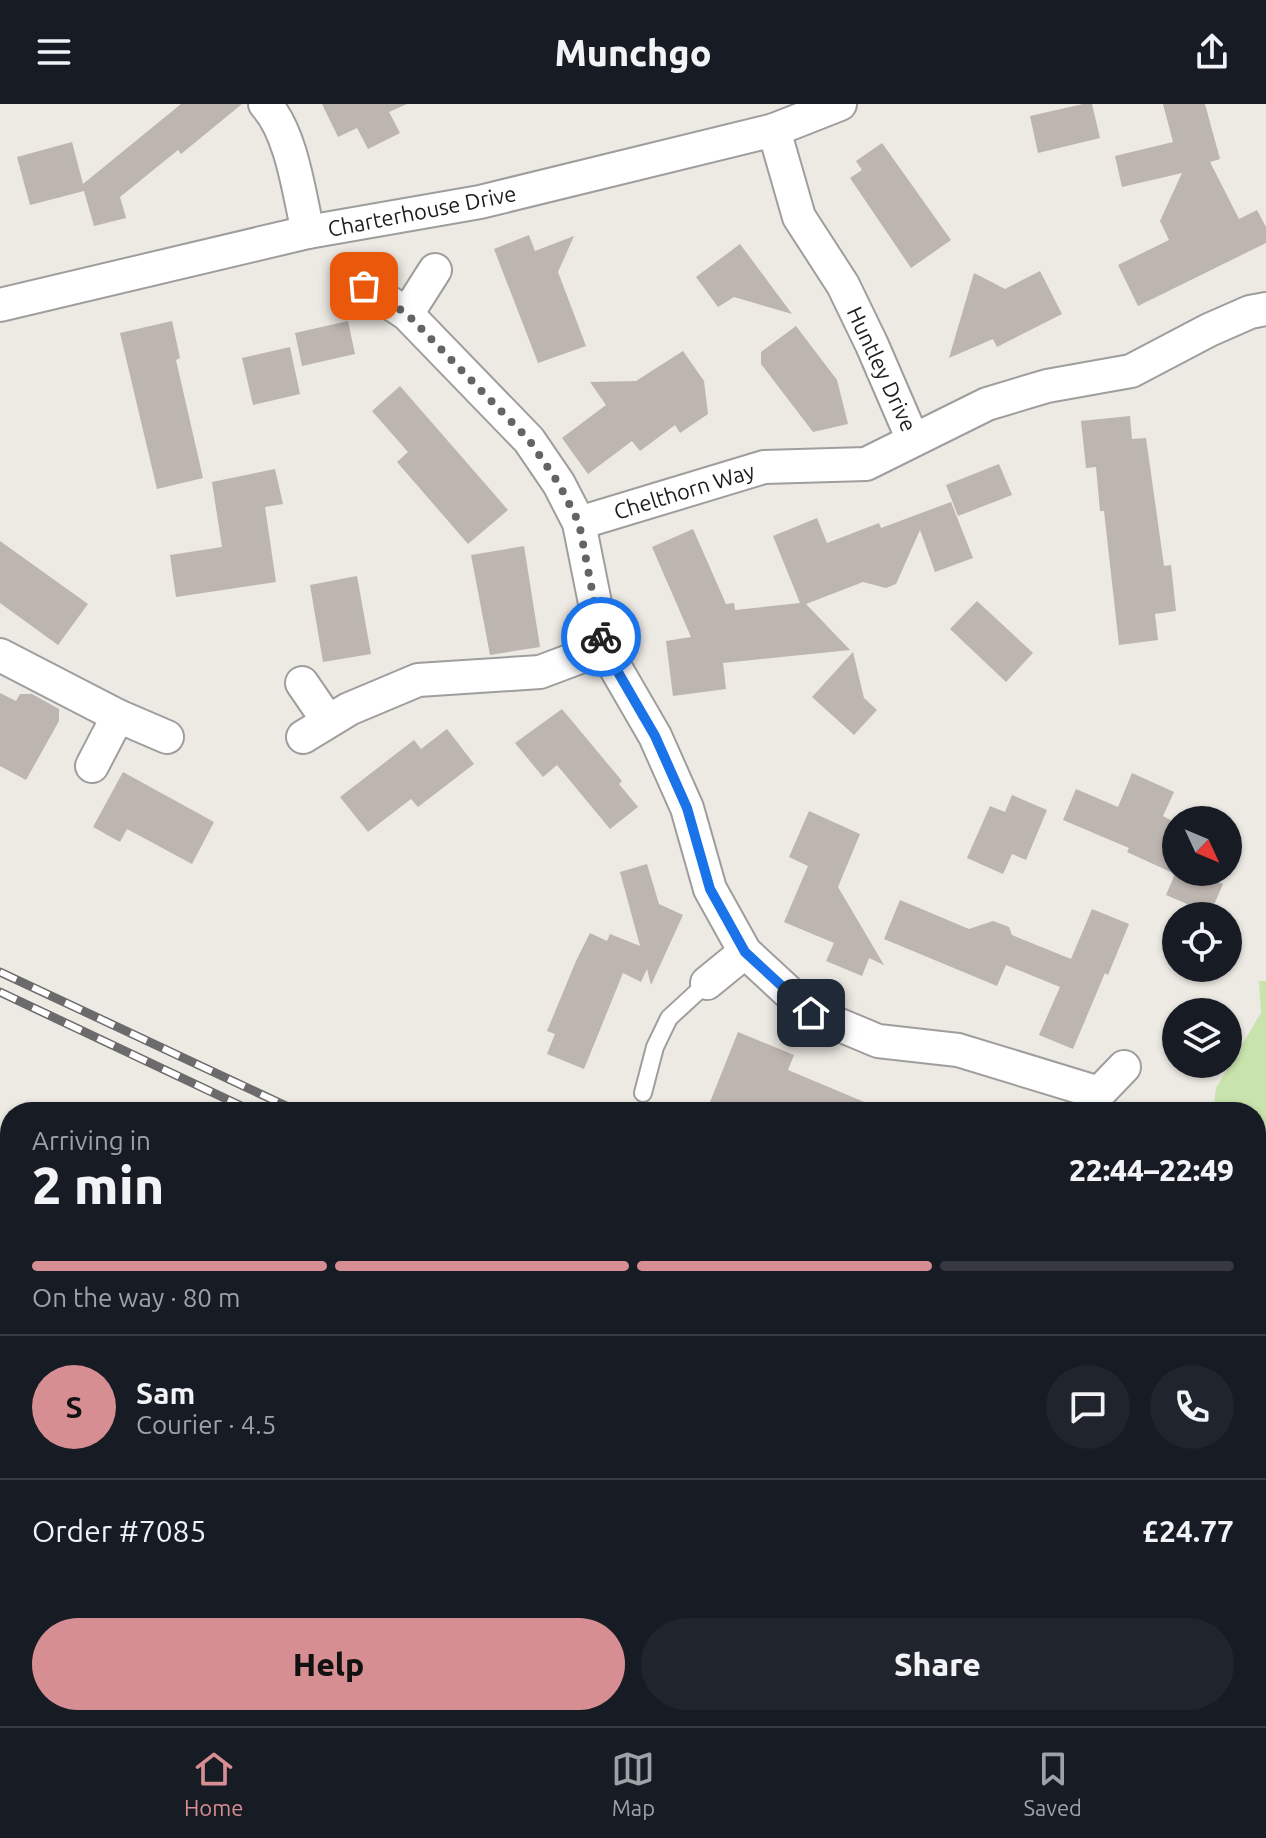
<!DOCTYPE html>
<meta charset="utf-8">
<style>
body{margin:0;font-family:Ubuntu,sans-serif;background:#20242c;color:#f1f3f6;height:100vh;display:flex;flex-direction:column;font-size:30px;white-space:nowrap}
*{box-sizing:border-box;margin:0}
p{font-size:26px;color:#9ea1a6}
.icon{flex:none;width:44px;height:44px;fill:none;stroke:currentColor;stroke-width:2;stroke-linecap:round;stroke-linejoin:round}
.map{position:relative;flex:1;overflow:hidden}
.panel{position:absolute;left:0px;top:998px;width:1266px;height:624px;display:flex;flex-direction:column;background:#171b24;border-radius:32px 32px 0 0;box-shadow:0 2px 6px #0004}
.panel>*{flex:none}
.needle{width:52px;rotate:134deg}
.buttons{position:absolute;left:1162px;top:702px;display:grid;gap:16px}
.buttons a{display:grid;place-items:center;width:80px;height:80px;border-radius:50%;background:#171b24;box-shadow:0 2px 6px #0004;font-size:40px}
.pin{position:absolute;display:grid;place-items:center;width:68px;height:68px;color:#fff;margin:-34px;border-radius:16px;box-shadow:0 4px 12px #0006}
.courier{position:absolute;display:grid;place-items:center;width:80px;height:80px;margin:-40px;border:6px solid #1a73e8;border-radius:50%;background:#fff;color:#222;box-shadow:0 2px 10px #0007}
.headline em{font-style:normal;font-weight:800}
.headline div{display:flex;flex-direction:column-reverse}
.headline{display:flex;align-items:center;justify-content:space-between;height:136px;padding:0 32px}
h1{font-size:52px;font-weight:800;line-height:60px}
.bar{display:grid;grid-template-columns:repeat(4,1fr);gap:12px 8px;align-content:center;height:96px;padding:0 32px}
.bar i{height:10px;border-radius:6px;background:#363941}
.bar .current{background:#d78e92}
.bar p{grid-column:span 4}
.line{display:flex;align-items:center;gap:20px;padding:0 32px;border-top:2px solid #363941}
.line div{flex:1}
.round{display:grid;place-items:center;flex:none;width:84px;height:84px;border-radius:42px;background:#20242c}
.cta{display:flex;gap:16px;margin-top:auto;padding:16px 32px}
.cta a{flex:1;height:92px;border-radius:48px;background:#d78e92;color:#111;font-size:32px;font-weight:800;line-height:92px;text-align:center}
.cta a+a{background:#20242c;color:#f1f3f6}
header{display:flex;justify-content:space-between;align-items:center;height:104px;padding:0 32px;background:#171b24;font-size:36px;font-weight:800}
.tab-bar{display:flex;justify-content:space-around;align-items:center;height:112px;border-top:2px solid #363941;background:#171b24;font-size:22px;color:#9ea1a6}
.tab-bar a{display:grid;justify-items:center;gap:4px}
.tab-bar .current{color:#d78e92}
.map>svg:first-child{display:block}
.grass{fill:#c9e3ad}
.building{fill:#bdb5b0}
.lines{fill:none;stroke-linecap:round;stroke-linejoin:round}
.lane-casing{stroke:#9e9e9e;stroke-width:20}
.street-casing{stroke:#9e9e9e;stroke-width:36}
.secondary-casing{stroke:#62690e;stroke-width:48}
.lane{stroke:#fff;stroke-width:16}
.street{stroke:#fff;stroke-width:32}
.secondary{stroke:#f2f3bb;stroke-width:44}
.rail-casing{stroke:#6b6b6b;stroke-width:9}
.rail{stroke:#fff;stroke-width:6;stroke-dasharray:18;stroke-linecap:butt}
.done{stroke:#666462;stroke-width:8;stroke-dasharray:0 14.4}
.route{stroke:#1a73e8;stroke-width:10}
.labels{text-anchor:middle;stroke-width:7;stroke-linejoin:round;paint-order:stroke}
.street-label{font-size:22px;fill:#1d1d1d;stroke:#fff}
</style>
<header><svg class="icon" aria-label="menu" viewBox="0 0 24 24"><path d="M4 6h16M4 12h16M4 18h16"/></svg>Munchgo<svg class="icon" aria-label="share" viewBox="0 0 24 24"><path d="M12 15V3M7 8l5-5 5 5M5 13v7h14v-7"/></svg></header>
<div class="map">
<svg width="1266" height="1622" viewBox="0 0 1266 1622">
<rect width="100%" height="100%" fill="#ede9e3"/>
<!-- grass -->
<polygon class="grass" points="1259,877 1266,877 1266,1202 1256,1185 1256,1008 1213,1008 1216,984 1261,909"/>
<!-- building -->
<g class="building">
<polygon points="181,0 242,0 181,50 178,46 120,93 126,114 94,122 84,87 30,101 17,53 72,38 83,80"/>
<polygon points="322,0 407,0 389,8 400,29 368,45 357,24 338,33"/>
<polygon points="1083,0 1092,0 1100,34 1038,49 1030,12"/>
<polygon points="1163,0 1205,0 1220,55 1210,58 1239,115 1257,106 1266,123 1266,139 1138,202 1118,161 1169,136 1160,117 1182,69 1122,83 1115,52 1173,38"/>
<polygon points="882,39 951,136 911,164 850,74 862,66 856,57"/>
<polygon points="529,131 535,147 574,132 558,168 586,242 538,259 494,145"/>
<polygon points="740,140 792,210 734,193 718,203 696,173"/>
<polygon points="1040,167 1062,210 997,243 993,235 949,254 974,169 1005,185"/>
<polygon points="172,217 180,254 176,256 203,374 157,385 120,229"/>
<polygon points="348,217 355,250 302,262 295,229"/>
<polygon points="796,222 837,276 848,320 813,328 761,260 761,248"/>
<polygon points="290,243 300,290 253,301 242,254"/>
<polygon points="683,247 704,277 708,310 680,329 675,321 640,347 632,337 588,370 562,334 606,301 590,278 636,277"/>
<polygon points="400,282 508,406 468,440 397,358 408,348 372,307"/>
<polygon points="1130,312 1132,335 1146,334 1164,462 1171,461 1176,507 1155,510 1158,536 1119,541 1104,407 1100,407 1096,363 1086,364 1081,317"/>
<polygon points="999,360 1012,391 958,412 946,381"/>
<polygon points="275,365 283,400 265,403 276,478 176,493 170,451 222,443 212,378"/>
<polygon points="951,398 973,454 935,468 920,426 896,480 886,484 863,478 806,500 850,546 723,559 726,585 673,592 666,537 691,533 652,443 693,425 726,500 734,499 735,506 800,499 773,432 817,414 827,439 879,419 881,424"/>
<polygon points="0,437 88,500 58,541 0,499"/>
<polygon points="524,442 540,543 490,551 471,451"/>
<polygon points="357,472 371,550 323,558 310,481"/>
<polygon points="977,497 1033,549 1006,578 950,525"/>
<polygon points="853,548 864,594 877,606 854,631 812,593"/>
<polygon points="0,589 16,597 20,590 32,590 59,605 59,617 26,676 0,662"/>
<polygon points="562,605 622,677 619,680 638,703 610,725 557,661 543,673 515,639"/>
<polygon points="447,625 474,660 418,703 411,695 368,728 340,693 414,636 421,645"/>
<polygon points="123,668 214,718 192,760 127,725 120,738 93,723"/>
<polygon points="1132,669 1174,688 1163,712 1176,719 1176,768 1218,768 1214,776 1223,780 1210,810 1166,791 1175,770 1127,748 1129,744 1063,716 1076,685 1118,703"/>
<polygon points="1012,691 1047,706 1026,756 1012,750 1003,770 967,754 990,702 1005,708"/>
<polygon points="809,707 860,730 838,783 884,861 869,854 862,872 826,857 834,839 784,818 808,762 789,753"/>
<polygon points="647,760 659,800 683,811 651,881 647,865 641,878 623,869 584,965 547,950 555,930 547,927 576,857 590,829 607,837 610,830 640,842 620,768"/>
<polygon points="900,796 969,825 993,817 1009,823 1012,831 1071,855 1092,805 1129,820 1108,871 1105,869 1073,945 1039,931 1060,883 1006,861 997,882 884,835"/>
<polygon points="738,928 794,951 788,966 888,1008 706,1008"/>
</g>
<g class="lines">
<!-- lane casing -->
<g class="lane-casing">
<g id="lane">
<polyline points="643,989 655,943 669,914 707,879"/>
<polyline points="49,1622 52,1612"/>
</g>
</g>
<!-- street casing -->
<g class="street-casing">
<g id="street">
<path d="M265 0C292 29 299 90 308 128"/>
<polyline points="774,26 799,113 843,181 872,241 913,336"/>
<polyline points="364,182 407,210 529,336 559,380 579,419 604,544 655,632 687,704 710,785 745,848 811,909 878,937 958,946 1099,989 1124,963"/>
<polyline points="0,201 308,128 480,98 774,26 840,0"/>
<polyline points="407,210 435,166"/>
<polyline points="579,419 764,363 866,360 987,300 1047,282 1131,267 1209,226 1250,208 1266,205"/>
<polyline points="0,551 118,612 167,633"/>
<polyline points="302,579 328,617"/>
<polyline points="303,633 349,605 418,576 540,568 604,544"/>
<polyline points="92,662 118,612"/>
<polyline points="707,879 745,848"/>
<polyline points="761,1612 764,1622"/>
</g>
</g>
<!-- secondary casing -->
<g class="secondary-casing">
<g id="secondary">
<polyline points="0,1488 10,1492"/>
<polyline points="331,1612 359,1622"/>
</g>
</g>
<!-- lane -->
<use href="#lane" class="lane"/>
<!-- street -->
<use href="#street" class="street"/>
<!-- secondary -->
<use href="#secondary" class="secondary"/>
<!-- rail casing -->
<g class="rail-casing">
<g id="rail">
<polyline points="0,868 299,1008"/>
<polyline points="0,888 254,1008"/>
<polyline points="1256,1402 1266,1406"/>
<polyline points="1256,1429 1266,1433"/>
</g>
</g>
<!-- rail -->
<use href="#rail" class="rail"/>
</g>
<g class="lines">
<!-- done -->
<polyline class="done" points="364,182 407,210 529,336 559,380 579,419 601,533"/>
<!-- route -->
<polyline class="route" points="601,533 604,544 655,632 687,704 710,785 745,848 811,909"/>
</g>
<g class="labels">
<!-- street labels -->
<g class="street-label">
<text transform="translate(422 107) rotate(-11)" y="8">Charterhouse Drive</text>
<text transform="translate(882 265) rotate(65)" y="8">Huntley Drive</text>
<text transform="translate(684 387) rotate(-17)" y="8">Chelthorn Way</text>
</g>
</g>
</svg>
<div class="buttons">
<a><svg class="needle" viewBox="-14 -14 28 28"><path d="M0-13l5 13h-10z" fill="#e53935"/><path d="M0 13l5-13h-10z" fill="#9ea1a6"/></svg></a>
<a><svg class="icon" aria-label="locate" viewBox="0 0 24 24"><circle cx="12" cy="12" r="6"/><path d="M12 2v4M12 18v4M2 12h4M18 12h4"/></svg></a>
<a><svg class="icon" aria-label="layers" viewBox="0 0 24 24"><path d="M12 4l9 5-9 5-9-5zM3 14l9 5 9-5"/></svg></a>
</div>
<div class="pin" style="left:364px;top:182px;background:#ea580c"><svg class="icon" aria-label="bag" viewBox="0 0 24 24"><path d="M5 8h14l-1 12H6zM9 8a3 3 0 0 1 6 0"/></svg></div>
<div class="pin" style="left:811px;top:909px;background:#1f2937"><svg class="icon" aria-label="home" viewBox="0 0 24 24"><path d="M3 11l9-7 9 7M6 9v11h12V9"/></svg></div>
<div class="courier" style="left:601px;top:533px"><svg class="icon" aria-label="bike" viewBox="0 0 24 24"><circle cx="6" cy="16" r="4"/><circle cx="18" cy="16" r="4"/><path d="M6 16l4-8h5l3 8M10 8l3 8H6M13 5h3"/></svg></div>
<section class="panel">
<div class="headline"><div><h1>2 min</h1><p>Arriving in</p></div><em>22:44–22:49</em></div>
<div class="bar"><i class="current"></i><i class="current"></i><i class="current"></i><i></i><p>On the way · 80 m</p></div>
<div class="line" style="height:144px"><b class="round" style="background:#d78e92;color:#111">S</b><div><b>Sam</b><p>Courier · 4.5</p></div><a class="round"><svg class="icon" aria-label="chat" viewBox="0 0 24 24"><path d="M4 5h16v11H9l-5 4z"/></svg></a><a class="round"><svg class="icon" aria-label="phone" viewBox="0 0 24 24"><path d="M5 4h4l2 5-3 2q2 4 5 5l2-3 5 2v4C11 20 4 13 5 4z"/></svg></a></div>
<div class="line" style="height:104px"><div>Order #7085</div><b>£24.77</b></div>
<div class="cta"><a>Help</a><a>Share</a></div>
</section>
</div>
<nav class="tab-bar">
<a class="current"><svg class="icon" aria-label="home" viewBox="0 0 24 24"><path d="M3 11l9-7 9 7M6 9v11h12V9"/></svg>Home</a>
<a><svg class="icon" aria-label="map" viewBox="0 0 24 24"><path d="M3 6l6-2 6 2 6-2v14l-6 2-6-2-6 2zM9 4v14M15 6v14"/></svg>Map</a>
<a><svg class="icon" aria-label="saved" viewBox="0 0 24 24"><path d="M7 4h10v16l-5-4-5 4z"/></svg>Saved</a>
</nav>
